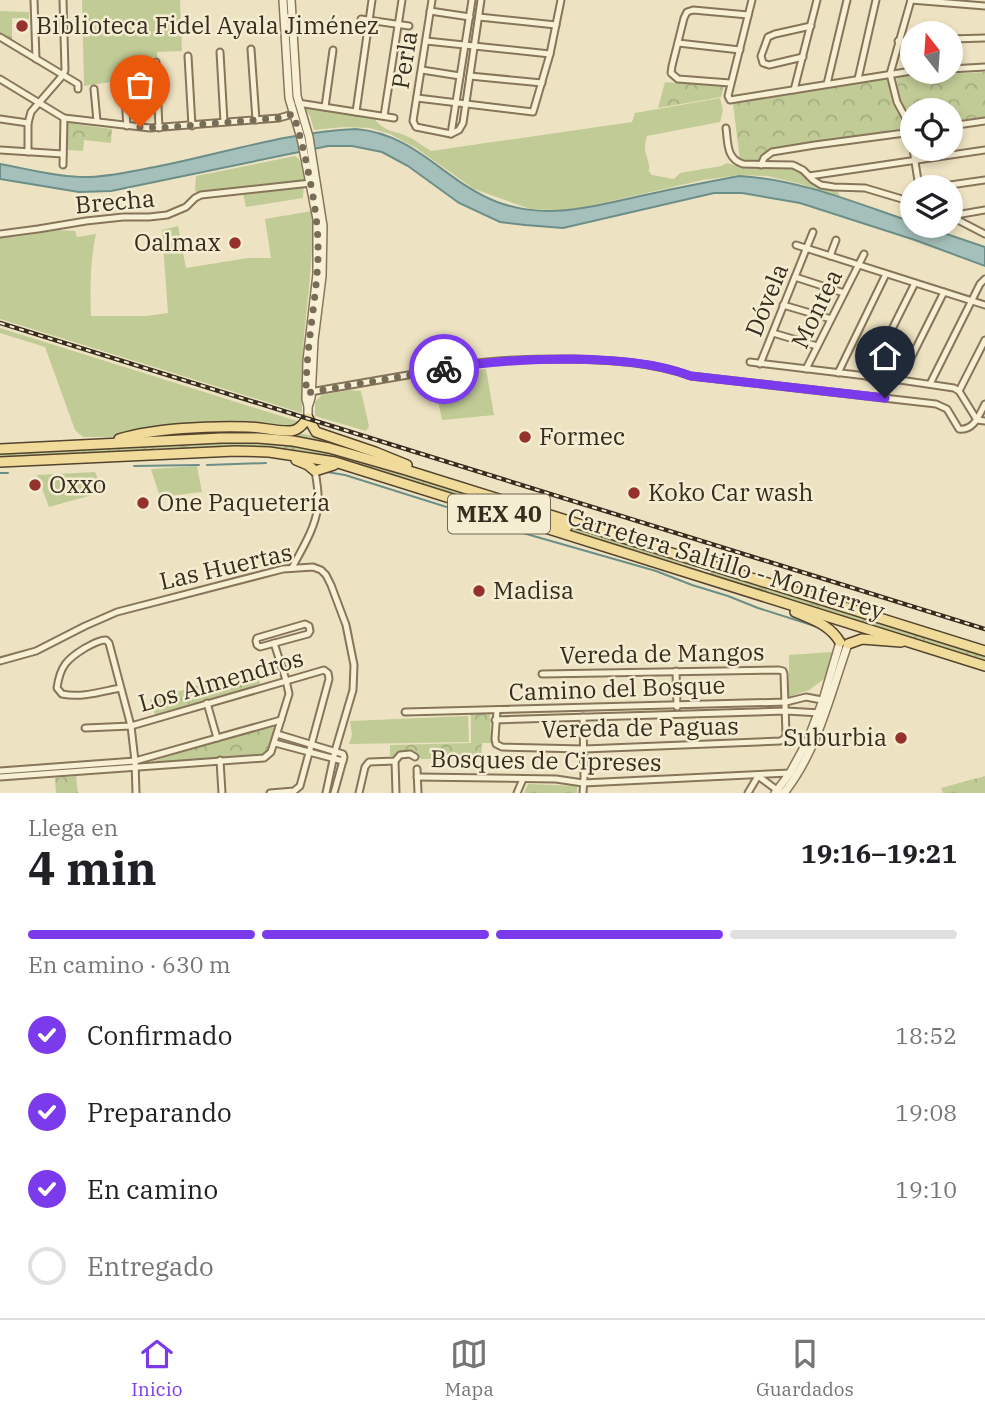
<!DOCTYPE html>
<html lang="es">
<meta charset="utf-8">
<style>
body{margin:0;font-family:"IBM Plex Serif",serif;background:#f6f6f6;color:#202124;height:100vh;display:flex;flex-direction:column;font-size:26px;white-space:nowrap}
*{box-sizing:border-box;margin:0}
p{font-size:23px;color:#757577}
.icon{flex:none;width:38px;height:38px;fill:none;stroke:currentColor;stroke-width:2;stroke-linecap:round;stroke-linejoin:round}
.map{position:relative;height:793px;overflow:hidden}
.details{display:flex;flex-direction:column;background:#fff;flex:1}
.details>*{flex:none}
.needle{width:46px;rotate:343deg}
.buttons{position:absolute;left:900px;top:21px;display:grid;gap:14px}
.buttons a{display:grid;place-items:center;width:63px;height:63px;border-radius:50%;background:#fff;box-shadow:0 4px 10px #0003;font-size:35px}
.pin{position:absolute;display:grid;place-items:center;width:60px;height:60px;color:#fff;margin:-72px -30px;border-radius:50% 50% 50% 0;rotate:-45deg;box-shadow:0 0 7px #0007}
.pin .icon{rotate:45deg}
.courier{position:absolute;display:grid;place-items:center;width:70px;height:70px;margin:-35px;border:5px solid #7c3aed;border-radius:50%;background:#fff;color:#222;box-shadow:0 2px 9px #0007}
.summary em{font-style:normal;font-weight:700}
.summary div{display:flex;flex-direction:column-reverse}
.summary{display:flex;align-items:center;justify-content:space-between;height:119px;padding:0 28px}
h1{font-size:46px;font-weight:700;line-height:52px}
.bar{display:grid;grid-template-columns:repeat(4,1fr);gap:10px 7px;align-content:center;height:84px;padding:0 28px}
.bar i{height:9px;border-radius:5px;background:#e0e0e0}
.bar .current{background:#7c3aed}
.bar p{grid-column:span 4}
ol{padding:0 28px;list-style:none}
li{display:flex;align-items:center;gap:21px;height:77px}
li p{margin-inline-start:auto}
li .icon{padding:7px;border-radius:50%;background:#7c3aed;color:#fff;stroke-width:4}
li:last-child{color:#757577}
li i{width:38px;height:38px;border:4px solid #e0e0e0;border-radius:50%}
.menu{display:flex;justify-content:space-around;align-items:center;height:98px;border-top:2px solid #e0e0e0;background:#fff;font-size:19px;color:#757577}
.menu a{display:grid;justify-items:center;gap:4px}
.menu .current{color:#7c3aed}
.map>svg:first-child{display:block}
.green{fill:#c1cb96}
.park{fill:url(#park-crowns)}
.water{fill:#a5c0ba;stroke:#6c8e88;stroke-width:2}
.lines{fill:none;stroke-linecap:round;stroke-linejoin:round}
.stream{stroke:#6c8e88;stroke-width:2}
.minor-casing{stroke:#87755a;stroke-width:9}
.tertiary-casing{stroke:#87755a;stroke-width:10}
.primary-casing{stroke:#54432e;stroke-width:12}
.minor{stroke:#f8f0d5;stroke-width:5}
.tertiary{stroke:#f8f0d5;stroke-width:7}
.primary{stroke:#f0db9a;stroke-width:9}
.rail-casing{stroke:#372c1e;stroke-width:4.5}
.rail{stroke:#f5edd2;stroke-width:2;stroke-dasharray:5;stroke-linecap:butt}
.done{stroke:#776c57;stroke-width:7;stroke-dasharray:0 12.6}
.route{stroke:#7c3aed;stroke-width:9}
.poi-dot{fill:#94322b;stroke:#f5edd2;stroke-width:2.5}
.labels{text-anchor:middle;stroke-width:5;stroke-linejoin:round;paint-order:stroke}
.shield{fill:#f5edd2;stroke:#706654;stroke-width:2}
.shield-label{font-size:23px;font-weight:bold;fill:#372c1e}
.poi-label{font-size:24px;fill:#372c1e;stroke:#f5edd2;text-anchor:start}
.street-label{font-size:24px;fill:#372c1e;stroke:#f5edd2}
</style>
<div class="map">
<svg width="985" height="793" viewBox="0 0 985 793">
<defs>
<pattern id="park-crowns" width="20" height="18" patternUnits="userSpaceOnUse" patternTransform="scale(1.75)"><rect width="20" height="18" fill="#c1cb96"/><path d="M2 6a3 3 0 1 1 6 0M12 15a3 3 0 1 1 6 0" fill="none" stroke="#a6ae81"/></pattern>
</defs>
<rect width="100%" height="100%" fill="#ede3c2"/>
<!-- green -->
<g class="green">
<polygon points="82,0 180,0 182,51 157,52 157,57 141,58 131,79 84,86"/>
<path d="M720 98 723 110 720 122 647 136C643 152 646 151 649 165 650 175 646 167 652 175L674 179 680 173 721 166 727 163 743 168 787 167 800 170 814 185 838 192 840 197 801 184 767 176 740 175 703 180 585 207 561 210 530 209 474 189 416 148 390 134 370 128 344 127 314 130 310 116 304 109H311L374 118C386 134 396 130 411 138 418 142 424 147 431 151L632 122 635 113Z"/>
<polygon points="295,156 299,159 307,179 304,181 303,198 246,207 242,188 197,193 195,190 196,176"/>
<path d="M312 211C314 250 309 287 305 325 302 354 302 384 302 413L0 319V238L30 235 57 230 75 231 77 237 96 234C90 261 90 288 91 316H146L168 313 162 230 178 226 186 268 248 258H271L265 219Z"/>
<polygon points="0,328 300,422 293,427 141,430 111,437 83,437 75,430 45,347 0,333"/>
<polygon points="486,369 494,415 442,420 433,376"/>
<polygon points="350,390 361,391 369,426 366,431 315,416 315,402 322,395"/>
<path d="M256 431 305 434 374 455 385 460C343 448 302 436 258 434 217 431 175 436 134 438L180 432Z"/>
<polygon points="197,466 202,492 160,497 151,469"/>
<polygon points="95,472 103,492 49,507 37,475"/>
<polygon points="832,652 827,677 809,690 789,697 789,655"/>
<polygon points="468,716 469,742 349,744 352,735 350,721"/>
</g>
<!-- park -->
<g class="park">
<polygon points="0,11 29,12 29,19 12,18 12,41 0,34"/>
<polygon points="985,72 985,117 950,121 950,110 912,110 912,119 900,99 896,77"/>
<polygon points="888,78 890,93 893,105 906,128 770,149 762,154 758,161 740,161 733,104"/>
<polygon points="665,82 724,87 721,97 658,108"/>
<polygon points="67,123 112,129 111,143 84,140 83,151 65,150"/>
<polygon points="266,441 321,449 385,467 510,507 504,508 499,510 315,455 286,450 254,448 0,459 0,453 202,443"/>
<polygon points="510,514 602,536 700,567 696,568"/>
<polygon points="713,570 985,655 985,661 706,574 710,574"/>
<polygon points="256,668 260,684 155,715 150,700"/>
<polygon points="471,713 490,713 491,743 482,743 481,759 421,759 413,751 396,752 393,756 390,756 390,745 471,743"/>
<polygon points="276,723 266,754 147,763"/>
<polygon points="76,776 78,793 56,793 55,778"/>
<polygon points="985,776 985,793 943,793 941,788"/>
<polygon points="528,784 577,786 577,793 524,793"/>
</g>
<!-- water -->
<path class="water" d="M356 129C416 134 445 182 497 202 548 221 594 206 645 195 676 188 708 182 739 176 799 179 856 203 912 222V226H923L985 247V266L915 240 800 203 742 193H714L563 228 525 225 500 222 459 203 408 166 382 152 352 146H328L111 191 79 192 0 179V164C28 169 57 177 85 177 109 177 132 171 155 167 222 154 287 132 356 129Z"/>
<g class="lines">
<!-- stream -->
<g class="stream">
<polyline points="207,465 266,463"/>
<polyline points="134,466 199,465"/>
<polyline points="327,472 345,475 472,515 493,523"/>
<polyline points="0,473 8,473"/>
<polyline points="509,529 656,571 692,585 728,596 758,608 821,628"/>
</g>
<!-- minor casing -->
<g class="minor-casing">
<g id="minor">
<polyline points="34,0 36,59"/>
<polyline points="432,0 413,121 416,127 451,134 459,130 463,123 481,0"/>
<polyline points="752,0 728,96 730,100 912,71"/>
<polyline points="911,0 890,74 897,102 910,126 912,133"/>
<polyline points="911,0 985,6"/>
<polyline points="430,11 470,17"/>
<polyline points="479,17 556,25"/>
<polyline points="361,19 409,26"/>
<polyline points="0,37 78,84 78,89"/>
<polyline points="950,39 985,38"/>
<polyline points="426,41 550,54"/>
<polyline points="898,41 912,41"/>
<polyline points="678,43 740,50"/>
<polyline points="251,49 256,120"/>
<polyline points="220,52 224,122"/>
<polyline points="188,56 192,126"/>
<polyline points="803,57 769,65 763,63 761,56 768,37 775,34 811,26"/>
<polyline points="156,62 159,128"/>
<polyline points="950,69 985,67"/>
<polyline points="422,70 460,76"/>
<polyline points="470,76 542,83"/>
<polyline points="0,79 64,118 150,128 279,118 293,114"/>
<polyline points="858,79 876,0"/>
<polyline points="730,83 678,79 671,73 672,66 684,18 687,12 693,10 748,15"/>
<polyline points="124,84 127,126"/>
<polyline points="827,84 847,0"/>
<polyline points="94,89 97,121"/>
<polyline points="794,90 817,0"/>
<polyline points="417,98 533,112 550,54 561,0"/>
<polyline points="298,103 394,118"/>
<polyline points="325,107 333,50"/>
<polyline points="356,112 372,0"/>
<polyline points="384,116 402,0"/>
<polyline points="0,119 28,123"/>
<polyline points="950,126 985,121"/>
<path d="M726 128C728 142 726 159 743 164L793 165 803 170 813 180 821 185 834 187 865 188 912 202"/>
<polyline points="451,134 472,0"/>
<polyline points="913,149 919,187"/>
<polyline points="0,150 63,154"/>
<polyline points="28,152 28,123 31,112 63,75 65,70 63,0"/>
<polyline points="63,165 64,118"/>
<polyline points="761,165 764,158 772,152 815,145 912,132"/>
<polyline points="809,176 985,150"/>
<polyline points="936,187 985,180"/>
<polyline points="950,216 985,234"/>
<polyline points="950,216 985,210"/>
<polyline points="0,234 38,229 86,221 123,217 149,217 167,215 186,207 195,198 201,195 311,183"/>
<polyline points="796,245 985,305"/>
<polyline points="830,256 836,240"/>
<polyline points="795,277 844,293"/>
<polyline points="783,305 831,319"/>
<polyline points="773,333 817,346"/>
<polyline points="750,362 900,380 954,388 959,391 977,420 985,421"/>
<polyline points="760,364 813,232"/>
<polyline points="806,369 864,254"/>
<polyline points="838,373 886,274"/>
<polyline points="868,377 915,283"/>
<polyline points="900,380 944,292"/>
<polyline points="930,384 980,284 985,279"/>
<polyline points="959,391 985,340"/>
<path d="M310 392 477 363C507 359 538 359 568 359 610 360 652 362 691 376L936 404 947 409 959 429C974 431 979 415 985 404"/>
<path d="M292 568C302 549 316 527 318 505 319 494 317 482 315 471"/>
<polygon points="305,624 309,626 310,631 308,634 260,647 257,645 256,641 257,638"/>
<polyline points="0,661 36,651 85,626 117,612 283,569 313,567 321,570 326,575 331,585 346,625 354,665 353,690 335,751 326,793"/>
<polyline points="676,671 677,707"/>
<path d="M120 688C100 692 81 698 62 694L57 688C60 666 67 659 85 648 93 644 98 640 106 640L109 643 131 726 135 761 136 793"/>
<polyline points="207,703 217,738"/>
<polyline points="497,710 495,739 496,744 502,747 584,749 780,741 784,739 786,735 784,674 783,671 779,670 542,674"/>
<polyline points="405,712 786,702 806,697 827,701"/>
<polyline points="495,720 786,711 821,713"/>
<polyline points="85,728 131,726 324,670 328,673 329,679 300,786 294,791 270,793"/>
<polyline points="277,734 343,754 344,757 334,793"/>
<polyline points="275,743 343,761"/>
<polyline points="220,760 222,793"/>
<polyline points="395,761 396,793"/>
<polyline points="417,769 418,793"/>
<polyline points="0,771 135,761 281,720"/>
<polyline points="758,776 781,793"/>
<polyline points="0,777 264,758 271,752 289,694 286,680 274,643"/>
<polyline points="417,777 556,779 583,783 790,773"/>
<polyline points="359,793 365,767 369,762 395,761 400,755 410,754 415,757"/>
<polyline points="517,793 523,779"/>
<polyline points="583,793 584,777 583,717"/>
<polyline points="748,793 758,776"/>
</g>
</g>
<!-- tertiary casing -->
<g class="tertiary-casing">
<g id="tertiary">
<polyline points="283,0 289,98 301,138 317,219 317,274 307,361 306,399 308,406"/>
<polyline points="291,0 297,96 309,137 323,226 322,276 314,340 311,398 308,407 308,418"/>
<polyline points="775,793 790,773 807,742 823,700 840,642"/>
<path d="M784 793C818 750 830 695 848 644"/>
</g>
</g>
<!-- primary casing -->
<g class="primary-casing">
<g id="primary">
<path d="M119 439C155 428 210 426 248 427 262 427 277 432 291 431 299 430 303 424 308 418L316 432 375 452 407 465"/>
<polyline points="0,449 221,438 258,438 293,441 329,448 406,470 985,651"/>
<polyline points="296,460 308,465 315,471 334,465"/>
<polyline points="0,462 235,451 269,452 335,462 985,666"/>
<polyline points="504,516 508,512 514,511 567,527"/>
<path d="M795 612C813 620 829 624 840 642"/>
<polyline points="848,644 862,639 901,642"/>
</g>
</g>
<!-- minor -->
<use href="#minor" class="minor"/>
<!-- tertiary -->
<use href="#tertiary" class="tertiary"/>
<!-- primary -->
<use href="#primary" class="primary"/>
<!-- rail casing -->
<g class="rail-casing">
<polyline id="rail" points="0,323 985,629"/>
</g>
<!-- rail -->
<use href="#rail" class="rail"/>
</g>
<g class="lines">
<!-- done -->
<path class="done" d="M140 127 159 128 279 118 293 114C299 130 302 145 306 161 313 194 319 224 318 258 316 303 306 347 306 393L444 369"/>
<!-- route -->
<path class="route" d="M444 369C488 361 529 359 574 359 613 360 654 362 691 376L885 398"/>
</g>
<!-- markers -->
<g class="poi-dot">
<circle cx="22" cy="26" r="7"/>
<circle cx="235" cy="243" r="7"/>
<circle cx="525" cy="437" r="7"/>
<circle cx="35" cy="485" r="7"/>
<circle cx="634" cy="493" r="7"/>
<circle cx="143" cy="503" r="7"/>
<circle cx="479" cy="591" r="7"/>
<circle cx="901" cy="738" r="7"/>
</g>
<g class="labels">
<!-- shield labels -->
<rect class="shield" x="448" y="494.5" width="102" height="39" rx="5"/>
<g class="shield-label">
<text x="499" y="522">MEX 40</text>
</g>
<!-- poi labels -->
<g class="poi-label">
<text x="36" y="34">Biblioteca Fidel Ayala Jiménez</text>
<text x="221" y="251" text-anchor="end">Oalmax</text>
<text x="539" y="445">Formec</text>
<text x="49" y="493">Oxxo</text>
<text x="648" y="501">Koko Car wash</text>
<text x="157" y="511">One Paquetería</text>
<text x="493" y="599">Madisa</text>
<text x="887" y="746" text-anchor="end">Suburbia</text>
</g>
<!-- street labels -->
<g class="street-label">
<text transform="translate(405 60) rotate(-81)" y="8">Perla</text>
<text transform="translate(115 202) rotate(-5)" y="8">Brecha</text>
<text transform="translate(767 300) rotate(-68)" y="8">Dóvela</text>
<text transform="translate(817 309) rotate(-64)" y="8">Montea</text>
<text transform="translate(726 564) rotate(17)" y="8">Carretera Saltillo - Monterrey</text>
<text transform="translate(226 567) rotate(-13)" y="8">Las Huertas</text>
<text transform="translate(662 654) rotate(-1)" y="8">Vereda de Mangos</text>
<text transform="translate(221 681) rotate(-16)" y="8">Los Almendros</text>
<text transform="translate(617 689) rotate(-2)" y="8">Camino del Bosque</text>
<text transform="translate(640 728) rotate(-1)" y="8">Vereda de Paguas</text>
<text transform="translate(546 761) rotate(1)" y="8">Bosques de Cipreses</text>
</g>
</g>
</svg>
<div class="buttons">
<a><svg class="needle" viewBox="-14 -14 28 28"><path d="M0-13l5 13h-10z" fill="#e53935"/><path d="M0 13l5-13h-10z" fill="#757577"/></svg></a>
<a><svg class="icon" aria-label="locate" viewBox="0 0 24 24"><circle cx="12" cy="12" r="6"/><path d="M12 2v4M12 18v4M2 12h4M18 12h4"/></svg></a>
<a><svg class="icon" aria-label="layers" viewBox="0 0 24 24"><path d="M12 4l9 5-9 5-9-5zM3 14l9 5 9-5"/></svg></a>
</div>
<div class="pin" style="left:140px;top:127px;background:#ea580c"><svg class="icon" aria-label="bag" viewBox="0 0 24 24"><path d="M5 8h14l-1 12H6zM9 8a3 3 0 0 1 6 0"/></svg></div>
<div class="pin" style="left:885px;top:398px;background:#1f2937"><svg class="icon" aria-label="home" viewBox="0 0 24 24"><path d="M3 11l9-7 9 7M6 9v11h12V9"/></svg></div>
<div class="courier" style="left:444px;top:369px"><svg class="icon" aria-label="bike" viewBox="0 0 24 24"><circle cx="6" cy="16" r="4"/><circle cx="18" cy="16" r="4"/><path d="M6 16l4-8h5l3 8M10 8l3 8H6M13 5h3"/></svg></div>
</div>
<section class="details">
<div class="summary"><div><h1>4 min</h1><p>Llega en</p></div><em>19:16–19:21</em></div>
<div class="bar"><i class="current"></i><i class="current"></i><i class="current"></i><i></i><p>En camino · 630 m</p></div>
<ol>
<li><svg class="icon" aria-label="check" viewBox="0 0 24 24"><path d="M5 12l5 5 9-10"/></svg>Confirmado<p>18:52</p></li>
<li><svg class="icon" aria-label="check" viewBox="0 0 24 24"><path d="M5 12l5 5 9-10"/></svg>Preparando<p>19:08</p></li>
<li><svg class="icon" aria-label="check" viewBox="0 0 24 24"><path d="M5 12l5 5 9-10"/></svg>En camino<p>19:10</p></li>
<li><i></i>Entregado</li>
</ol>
</section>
<nav class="menu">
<a class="current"><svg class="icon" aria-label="home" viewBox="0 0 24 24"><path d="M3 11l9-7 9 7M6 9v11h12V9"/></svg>Inicio</a>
<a><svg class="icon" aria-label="map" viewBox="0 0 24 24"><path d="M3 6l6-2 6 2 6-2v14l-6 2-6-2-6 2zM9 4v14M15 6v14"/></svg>Mapa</a>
<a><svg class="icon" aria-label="saved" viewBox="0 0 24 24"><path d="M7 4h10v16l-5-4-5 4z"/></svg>Guardados</a>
</nav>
